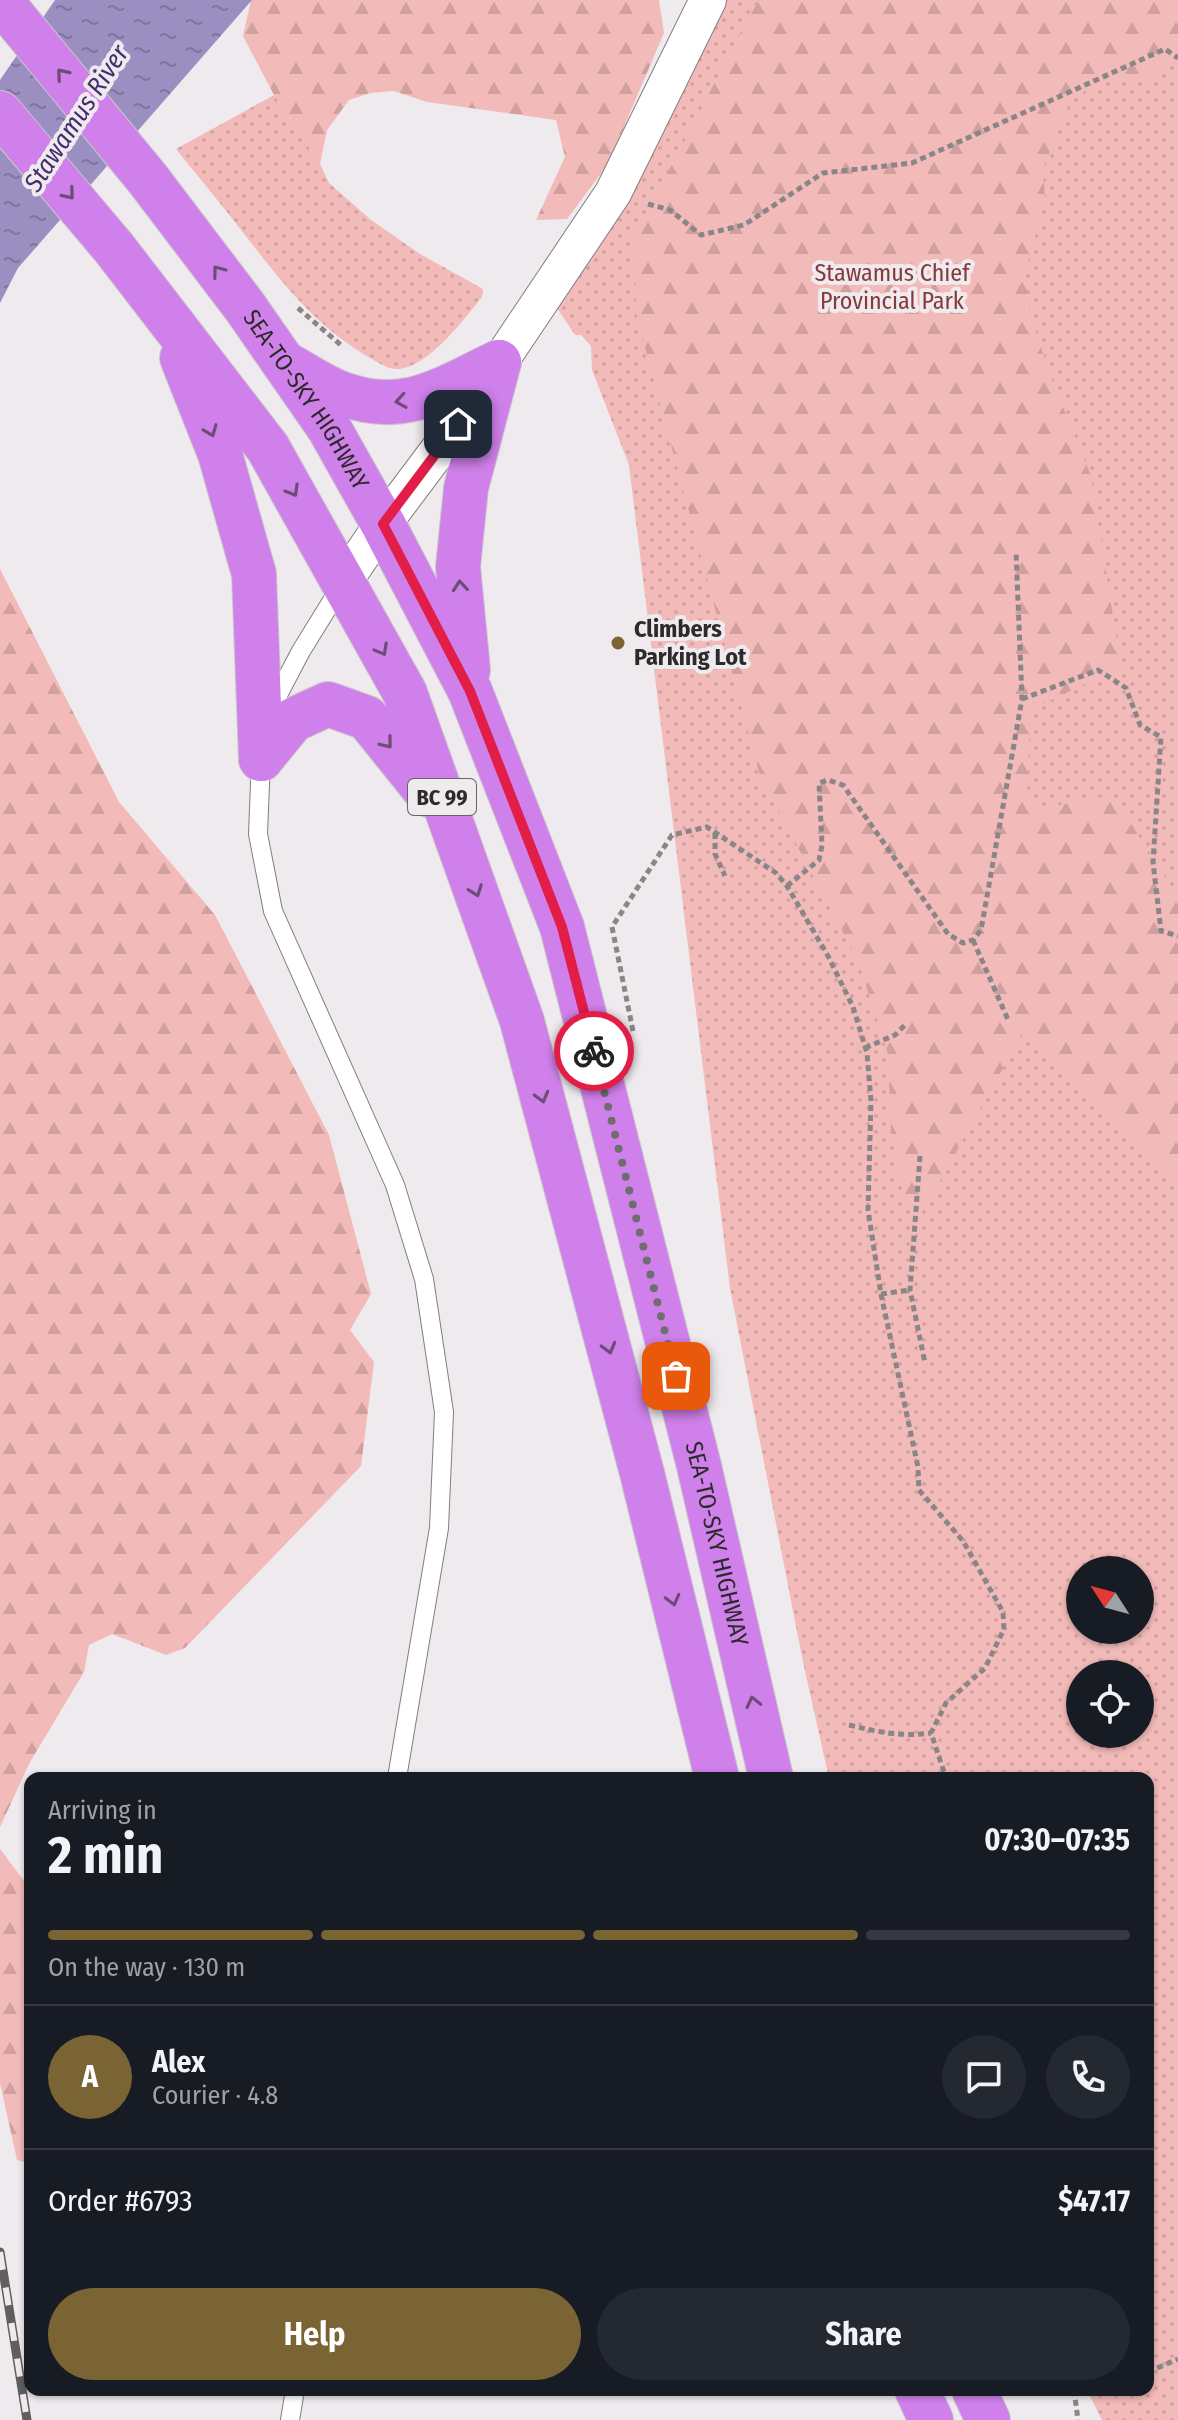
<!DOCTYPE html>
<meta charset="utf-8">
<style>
body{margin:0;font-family:"Fira Sans Condensed",sans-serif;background:#242831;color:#f1f3f6;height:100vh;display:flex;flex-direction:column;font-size:30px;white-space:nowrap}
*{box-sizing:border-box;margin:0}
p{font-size:26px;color:#9ea1a6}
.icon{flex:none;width:44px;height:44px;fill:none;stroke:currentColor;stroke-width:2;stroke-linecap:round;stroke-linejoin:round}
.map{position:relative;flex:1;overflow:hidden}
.drawer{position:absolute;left:24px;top:1772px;width:1130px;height:624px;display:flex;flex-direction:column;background:#171b24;border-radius:16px;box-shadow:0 2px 6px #0004}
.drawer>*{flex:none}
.needle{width:52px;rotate:306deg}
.controls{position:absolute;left:1066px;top:1556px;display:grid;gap:16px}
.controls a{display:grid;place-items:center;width:88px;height:88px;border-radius:50%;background:#171b24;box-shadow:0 2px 6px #0004;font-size:40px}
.pin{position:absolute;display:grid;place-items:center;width:68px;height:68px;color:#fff;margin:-34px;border-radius:16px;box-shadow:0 4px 12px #0006}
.courier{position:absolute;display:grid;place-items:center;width:80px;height:80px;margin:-40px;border:6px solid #e11d48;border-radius:50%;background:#fff;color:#222;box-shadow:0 2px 10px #0007}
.head em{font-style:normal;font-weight:700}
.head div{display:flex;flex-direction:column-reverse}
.head{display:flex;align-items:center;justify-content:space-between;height:136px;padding:0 24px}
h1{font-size:52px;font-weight:700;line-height:60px}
.bar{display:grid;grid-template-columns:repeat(4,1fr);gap:12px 8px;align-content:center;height:96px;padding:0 24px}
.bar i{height:10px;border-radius:6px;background:#363941}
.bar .selected{background:#7a6434}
.bar p{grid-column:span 4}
.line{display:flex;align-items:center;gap:20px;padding:0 24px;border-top:2px solid #363941}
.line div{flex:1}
.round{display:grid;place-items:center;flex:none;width:84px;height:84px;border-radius:42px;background:#242831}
.button{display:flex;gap:16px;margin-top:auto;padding:16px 24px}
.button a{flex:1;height:92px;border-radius:48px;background:#7a6434;color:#fff;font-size:32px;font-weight:700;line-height:92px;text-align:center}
.button a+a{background:#242831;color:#f1f3f6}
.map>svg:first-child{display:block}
.grass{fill:url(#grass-dots);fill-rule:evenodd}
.forest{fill:url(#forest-firs)}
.water{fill:url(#water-ripples)}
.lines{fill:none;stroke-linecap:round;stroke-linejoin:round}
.lane-casing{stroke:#827d80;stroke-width:20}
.street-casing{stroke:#827d80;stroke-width:38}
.highway-casing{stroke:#c8c8c8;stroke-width:46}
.path{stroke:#8a8688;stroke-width:5;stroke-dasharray:6 4;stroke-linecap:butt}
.lane{stroke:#fff;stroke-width:18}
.street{stroke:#fff;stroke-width:36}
.highway{stroke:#d080eb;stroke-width:44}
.rail-casing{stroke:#615e60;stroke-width:9}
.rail{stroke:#efeaed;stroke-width:6;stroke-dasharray:18;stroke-linecap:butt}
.oneway{stroke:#6e4c78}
.done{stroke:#706d6f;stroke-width:8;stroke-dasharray:0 14.4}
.route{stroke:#e11d48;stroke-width:10}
.poi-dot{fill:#7a6434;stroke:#efeaed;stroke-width:3}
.labels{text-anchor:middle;stroke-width:8;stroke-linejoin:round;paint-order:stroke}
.shield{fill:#efeaed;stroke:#666465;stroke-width:2}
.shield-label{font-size:22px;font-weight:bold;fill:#2c2a2b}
.park-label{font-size:24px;fill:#863a3b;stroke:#efeaed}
.street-label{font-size:24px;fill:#2c2a2b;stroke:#efeaed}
.poi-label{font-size:24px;font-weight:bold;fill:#2c2a2b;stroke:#efeaed;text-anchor:start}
.water-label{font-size:26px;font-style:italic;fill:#432f6e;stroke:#efeaed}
</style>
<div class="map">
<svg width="1178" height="2420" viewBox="0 0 1178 2420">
<defs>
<pattern id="grass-dots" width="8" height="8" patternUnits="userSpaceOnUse" patternTransform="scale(2)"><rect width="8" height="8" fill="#f2bab8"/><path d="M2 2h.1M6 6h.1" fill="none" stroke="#d0a09e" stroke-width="1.8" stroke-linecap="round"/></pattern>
<pattern id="forest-firs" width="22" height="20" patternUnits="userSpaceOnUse" patternTransform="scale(2)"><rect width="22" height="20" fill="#f2bab8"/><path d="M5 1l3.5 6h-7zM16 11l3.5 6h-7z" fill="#d0a09e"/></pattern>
<pattern id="water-ripples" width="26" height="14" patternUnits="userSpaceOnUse" patternTransform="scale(2)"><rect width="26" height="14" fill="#9b8ec1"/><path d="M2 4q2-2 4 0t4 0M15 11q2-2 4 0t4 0" fill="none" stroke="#7f749d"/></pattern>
</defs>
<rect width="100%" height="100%" fill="#efeaed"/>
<!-- grass -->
<g class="grass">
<path d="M700 0H1178V2420H1102L1087 2390H1148V1778H829L803 1662 730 1288 629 465 592 370 591 346 581 335H575L551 299ZM1080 1570H1140V1630H1080ZM1080 1674H1140V1734H1080Z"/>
<path d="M274 95 320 164 329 183 371 220 420 254 483 289 482 297C463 320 431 364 400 369 389 370 381 364 372 359 316 327 284 285 245 235 223 206 199 178 176 149Z"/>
</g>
<!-- forest -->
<g class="forest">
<polygon points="251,0 659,0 664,33 608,164 567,219 536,220 565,157 556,120 427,102 394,91 370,93 349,100 327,130 320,164 274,95 243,36"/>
<polygon points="758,0 1178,0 1178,61 1153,79 1096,83 1070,102 1043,169 1045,200 1025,273 1030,314 1050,375 1091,476 1121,667 1030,710 1027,800 1042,808 1112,795 1178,896 1178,1184 1022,1034 918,1220 902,1189 891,1130 888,1054 858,961 760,776 637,318 633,239"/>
<polygon points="0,569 119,802 215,915 329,1135 371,1294 350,1330 374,1362 361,1466 185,1648 166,1655 112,1634 89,1645 84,1672 30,1762 0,1827"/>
<polygon points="0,1849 25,1882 30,1915 30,2164 17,2160 0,2083"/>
</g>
<!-- water -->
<polygon class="water" points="55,0 252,0 18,268 0,303 0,80"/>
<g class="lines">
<!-- lane casing -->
<g class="lane-casing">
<g id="lane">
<polyline points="270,710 301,651 343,583"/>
<polyline points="261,759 258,834 273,911 395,1185 424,1279 444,1412 439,1528 397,1778"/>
<polyline points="290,2420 295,2390"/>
</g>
</g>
<!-- street casing -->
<g class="street-casing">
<polyline id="street" points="344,581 383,524 458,424 613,193 708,0"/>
</g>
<!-- highway casing -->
<g class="highway-casing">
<g id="highway">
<path id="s1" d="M0 0 147 178 245 307 329 428 383 524 470 691 562 927 699 1466 771 1778"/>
<polyline points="0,113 114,248 268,448 405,693 522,1021 642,1473 717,1778"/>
<polyline points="182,358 220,454 254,574 261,759"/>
<path d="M290 366C308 376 326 389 346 395 407 416 445 387 499 362"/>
<polyline points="468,670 458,567 466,488 499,362"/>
<polyline points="261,759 293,720 328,704 367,718 429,795"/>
<polyline points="917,2390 931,2420"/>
<polyline points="974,2390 988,2420"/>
</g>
</g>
<!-- path -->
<g class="path">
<polyline points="648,204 670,210 701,235 744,225 823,173 912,163 1165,49 1178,58"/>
<polyline points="298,308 342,346"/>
<polyline points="1022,699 1098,670 1126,688 1140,725 1161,737 1153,862 1161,931 1178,936"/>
<polyline points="715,833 715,854 725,876"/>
<polyline points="787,886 819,860 822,845 819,783 828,780 843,785 948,934 963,943 973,940 981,930 1022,699 1016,551"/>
<polyline points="973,940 1009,1022"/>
<polyline points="633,1031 612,927 672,835 707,827 776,873 787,886 828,956 853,1007 867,1053 871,1101 868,1210 881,1294 918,1467 919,1490 963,1541 1003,1612 1004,1629 985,1668 946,1703 931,1733 946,1778"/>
<polyline points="865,1048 895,1035 905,1025"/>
<polyline points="920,1156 910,1290 925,1363"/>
<polyline points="881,1294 910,1290"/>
<path d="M849 1725C878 1732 902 1737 931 1733"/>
<polyline points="1148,2372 1178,2359"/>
<polyline points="1074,2390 1078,2420"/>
</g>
<!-- lane -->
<use href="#lane" class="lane"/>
<!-- street -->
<use href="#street" class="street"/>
<!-- highway -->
<use href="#highway" class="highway"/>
<!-- rail casing -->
<g class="rail-casing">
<polyline id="rail" points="0,2252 27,2420"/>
</g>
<!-- rail -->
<use href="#rail" class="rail"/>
</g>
<!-- one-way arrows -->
<defs><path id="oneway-chevron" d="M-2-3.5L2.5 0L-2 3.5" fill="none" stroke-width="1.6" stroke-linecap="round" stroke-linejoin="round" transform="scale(2)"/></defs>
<g class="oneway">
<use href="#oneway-chevron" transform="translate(62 74) rotate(-130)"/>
<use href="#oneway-chevron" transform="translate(69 194) rotate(50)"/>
<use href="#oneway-chevron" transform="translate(218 271) rotate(-127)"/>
<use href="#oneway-chevron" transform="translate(401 401) rotate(171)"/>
<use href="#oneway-chevron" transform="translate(211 431) rotate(68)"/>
<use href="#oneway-chevron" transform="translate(293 491) rotate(60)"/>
<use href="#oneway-chevron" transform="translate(460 586) rotate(-95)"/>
<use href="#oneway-chevron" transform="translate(382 650) rotate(61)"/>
<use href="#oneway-chevron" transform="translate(387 743) rotate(51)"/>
<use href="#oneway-chevron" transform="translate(476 891) rotate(70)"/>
<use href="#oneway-chevron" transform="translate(542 1097) rotate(75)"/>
<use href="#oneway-chevron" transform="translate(609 1348) rotate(75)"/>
<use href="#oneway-chevron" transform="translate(673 1600) rotate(76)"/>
<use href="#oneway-chevron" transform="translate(753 1702) rotate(-103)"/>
</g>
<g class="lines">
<!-- done -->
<polyline class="done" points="594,1051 676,1376"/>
<!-- route -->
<polyline class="route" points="458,424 383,524 470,691 562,927 594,1051"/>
</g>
<!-- markers -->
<circle class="poi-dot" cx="618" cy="643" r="8"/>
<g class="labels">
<!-- shield labels -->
<rect class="shield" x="408" y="779" width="68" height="36" rx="6"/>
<g class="shield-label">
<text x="442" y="805">BC 99</text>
</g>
<!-- park labels -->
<g class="park-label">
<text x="892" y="281">Stawamus Chief<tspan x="892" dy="28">Provincial Park</tspan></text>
</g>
<!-- street labels -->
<g class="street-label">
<text dy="8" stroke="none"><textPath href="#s1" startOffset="504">SEA-TO-SKY HIGHWAY</textPath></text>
<text dy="8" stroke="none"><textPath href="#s1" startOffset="1728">SEA-TO-SKY HIGHWAY</textPath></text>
</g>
<!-- poi labels -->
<g class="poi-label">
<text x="634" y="637">Climbers<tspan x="634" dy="28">Parking Lot</tspan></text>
</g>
<!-- water labels -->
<g class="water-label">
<text transform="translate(76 118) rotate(-57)" y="9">Stawamus River</text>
</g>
</g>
</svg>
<div class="controls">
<a><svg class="needle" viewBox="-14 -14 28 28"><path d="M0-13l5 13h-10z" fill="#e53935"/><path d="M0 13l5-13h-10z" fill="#9ea1a6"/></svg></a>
<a><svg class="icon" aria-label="locate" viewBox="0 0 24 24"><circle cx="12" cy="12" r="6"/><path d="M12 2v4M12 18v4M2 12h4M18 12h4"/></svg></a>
</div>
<div class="pin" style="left:676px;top:1376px;background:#ea580c"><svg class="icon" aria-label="bag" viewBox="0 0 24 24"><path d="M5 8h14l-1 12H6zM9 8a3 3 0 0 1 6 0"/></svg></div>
<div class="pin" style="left:458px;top:424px;background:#1f2937"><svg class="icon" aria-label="home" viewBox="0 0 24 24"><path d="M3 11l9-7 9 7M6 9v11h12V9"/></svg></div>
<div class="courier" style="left:594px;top:1051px"><svg class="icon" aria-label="bike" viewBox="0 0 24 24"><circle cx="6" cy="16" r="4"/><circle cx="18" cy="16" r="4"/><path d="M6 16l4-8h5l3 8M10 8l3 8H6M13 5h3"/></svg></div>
<section class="drawer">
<div class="head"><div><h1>2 min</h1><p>Arriving in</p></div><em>07:30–07:35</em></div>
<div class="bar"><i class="selected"></i><i class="selected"></i><i class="selected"></i><i></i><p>On the way · 130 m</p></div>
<div class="line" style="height:144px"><b class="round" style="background:#7a6434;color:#fff">A</b><div><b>Alex</b><p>Courier · 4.8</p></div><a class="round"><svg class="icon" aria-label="chat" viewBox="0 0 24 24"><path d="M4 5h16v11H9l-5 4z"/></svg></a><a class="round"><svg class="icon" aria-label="phone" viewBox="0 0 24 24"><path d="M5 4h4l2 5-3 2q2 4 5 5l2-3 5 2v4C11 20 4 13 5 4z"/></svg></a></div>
<div class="line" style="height:104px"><div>Order #6793</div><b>$47.17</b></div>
<div class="button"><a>Help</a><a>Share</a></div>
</section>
</div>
